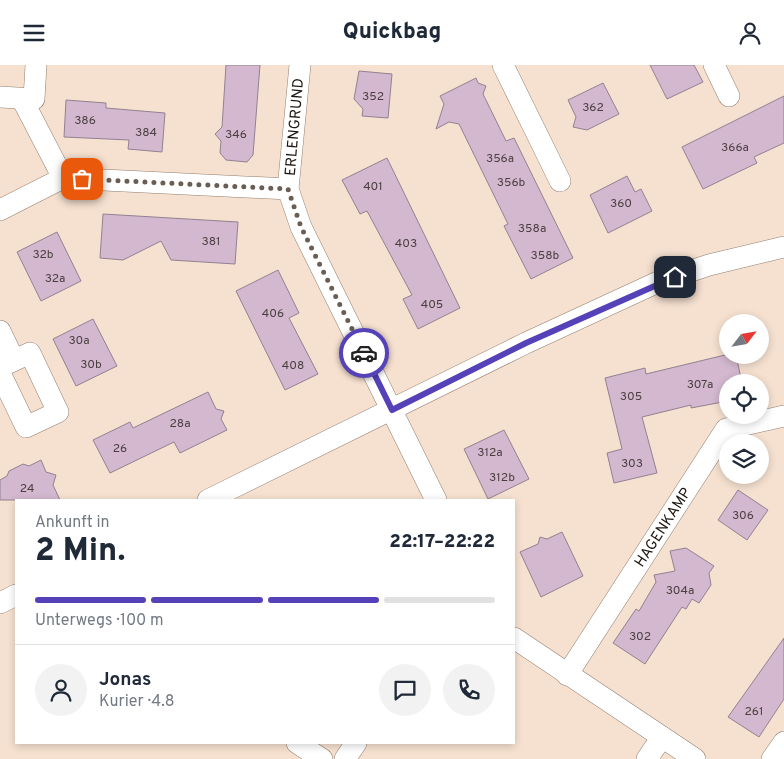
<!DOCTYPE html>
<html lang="de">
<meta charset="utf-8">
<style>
body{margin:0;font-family:Overpass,sans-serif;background:#f2f2f3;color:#1f2937;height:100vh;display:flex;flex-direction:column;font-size:19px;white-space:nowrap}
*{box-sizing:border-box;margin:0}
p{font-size:16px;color:#747a83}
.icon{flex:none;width:28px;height:28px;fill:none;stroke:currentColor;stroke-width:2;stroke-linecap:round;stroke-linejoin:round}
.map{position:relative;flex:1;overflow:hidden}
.drawer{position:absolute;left:15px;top:434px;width:500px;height:245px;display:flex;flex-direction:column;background:#fff;border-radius:0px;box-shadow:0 2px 8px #0003}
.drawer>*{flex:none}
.needle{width:32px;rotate:59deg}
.buttons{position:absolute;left:719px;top:249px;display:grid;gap:10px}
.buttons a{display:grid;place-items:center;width:50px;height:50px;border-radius:50%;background:#fff;box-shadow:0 2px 8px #0003;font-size:25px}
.pin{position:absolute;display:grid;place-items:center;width:42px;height:42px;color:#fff;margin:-21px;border-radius:10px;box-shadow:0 2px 8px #0006}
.courier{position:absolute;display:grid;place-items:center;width:50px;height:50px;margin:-25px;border:4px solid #5542b9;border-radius:50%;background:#fff;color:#222;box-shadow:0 1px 6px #0007}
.overview em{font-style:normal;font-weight:800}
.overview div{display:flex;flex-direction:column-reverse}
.overview{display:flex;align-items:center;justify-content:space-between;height:85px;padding:0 20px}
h1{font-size:32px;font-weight:800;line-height:38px}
.bar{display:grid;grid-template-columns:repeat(4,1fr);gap:8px 5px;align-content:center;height:60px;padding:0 20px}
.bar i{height:6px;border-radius:4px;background:#e0e1e3}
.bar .current{background:#5542b9}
.bar p{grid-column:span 4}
.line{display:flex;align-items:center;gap:12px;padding:0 20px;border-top:1px solid #e0e1e3}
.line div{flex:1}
.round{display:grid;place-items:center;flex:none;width:52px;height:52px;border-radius:26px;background:#f2f2f3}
header{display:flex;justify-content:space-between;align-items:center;height:65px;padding:0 20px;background:#fff;font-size:22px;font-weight:800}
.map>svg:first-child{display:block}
.building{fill:#d3b8cf;stroke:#938191}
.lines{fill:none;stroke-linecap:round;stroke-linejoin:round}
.street-casing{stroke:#927f70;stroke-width:22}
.street{stroke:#fff;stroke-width:21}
.done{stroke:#6a5e54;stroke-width:5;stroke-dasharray:0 9}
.route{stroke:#5542b9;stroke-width:6}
.labels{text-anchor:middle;stroke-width:4;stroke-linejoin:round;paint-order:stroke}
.number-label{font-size:12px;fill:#4b3f40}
.street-label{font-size:15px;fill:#1e1711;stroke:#fff}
</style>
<header><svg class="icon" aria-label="menu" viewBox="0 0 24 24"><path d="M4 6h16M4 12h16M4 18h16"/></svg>Quickbag<svg class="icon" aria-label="person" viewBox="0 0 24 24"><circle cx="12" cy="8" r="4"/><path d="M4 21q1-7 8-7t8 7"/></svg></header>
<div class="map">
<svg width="784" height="694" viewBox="0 0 784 694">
<rect width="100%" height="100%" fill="#f6e1d0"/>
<!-- building -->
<g class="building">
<polygon points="226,0 260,0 253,90 247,97 226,95 220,88 221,76 215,69 222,62"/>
<polygon points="650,0 694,0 703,17 667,34"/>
<polygon points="359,6 392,9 388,53 362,51 363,44 354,34"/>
<polygon points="476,13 478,18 486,21 483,29 506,76 514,73 573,193 531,214 504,161 508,159 459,59 449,57 436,64 444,39 440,31"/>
<polygon points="603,18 619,49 587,65 573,62 576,52 568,35"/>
<polygon points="784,31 784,78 754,92 757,98 703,124 682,82"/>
<polygon points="66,35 106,38 106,43 165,48 162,87 128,84 129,75 64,72"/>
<polygon points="387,93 460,243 418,264 403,234 412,230 367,146 360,149 342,115"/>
<polygon points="627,111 635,127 641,124 652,146 608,168 590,130"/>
<polygon points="103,149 238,157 235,199 171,195 161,176 123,195 100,193"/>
<polygon points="57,167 81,216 41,236 17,187"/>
<polygon points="278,205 299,248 289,253 318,309 285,325 236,226"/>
<polygon points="93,254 117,301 76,321 53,274"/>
<polygon points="725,290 736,290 742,318 728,318 728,336 691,343 691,340 642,352 657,408 614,418 607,388 622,384 605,313 645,303 646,309"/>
<polygon points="208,327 216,344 224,346 221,354 227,365 180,388 174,377 110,408 93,375 130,357 133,363"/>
<polygon points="504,365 529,414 488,434 464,384"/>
<polygon points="41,395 46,407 56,410 53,420 60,435 0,435 0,415 7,411 9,406 23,399 29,401"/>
<polygon points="738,425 768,445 747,475 718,455"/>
<polygon points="562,467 583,511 541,532 520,487 538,479 540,472 547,474"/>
<polygon points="686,483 714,501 709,508 711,520 699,538 692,534 686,544 682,542 645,599 613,578 636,544 639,546 656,517 654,510 675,506 670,486"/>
<polygon points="784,573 784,634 759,672 728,652"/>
</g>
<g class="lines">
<!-- street casing -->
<g class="street-casing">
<g id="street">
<polyline points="300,0 288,124 301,162 436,435"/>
<polyline points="503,0 560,116"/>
<polyline points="714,0 729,31"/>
<polyline points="0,32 34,34 36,0"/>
<polyline points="22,34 63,113"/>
<polyline points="0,145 63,113 288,124"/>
<polyline points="0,266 14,295"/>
<polyline points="0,302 30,288 58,347 26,362 0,308"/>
<polyline points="208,435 526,278 658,217 709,200 784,182"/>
<polyline points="0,538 16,530"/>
<polyline points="514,573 695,694"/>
<path id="s1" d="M567 610 726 364 784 351"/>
<polyline points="297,678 322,694"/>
<polyline points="345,694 356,678"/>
<polyline points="647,694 662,672"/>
<polyline points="772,694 784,677"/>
</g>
</g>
<!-- street -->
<use href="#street" class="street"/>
</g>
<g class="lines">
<!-- done -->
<polyline class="done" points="82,114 288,124 301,162 364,288"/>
<!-- route -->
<polyline class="route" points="364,288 392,345 526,278 675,212"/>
</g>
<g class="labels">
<!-- number labels -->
<g class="number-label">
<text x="373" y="35">352</text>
<text x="593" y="46">362</text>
<text x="85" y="59">386</text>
<text x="146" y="71">384</text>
<text x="236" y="73">346</text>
<text x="735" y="86">366a</text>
<text x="500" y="97">356a</text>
<text x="511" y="121">356b</text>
<text x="373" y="125">401</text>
<text x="621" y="142">360</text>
<text x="532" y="167">358a</text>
<text x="211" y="180">381</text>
<text x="406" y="182">403</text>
<text x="43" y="193">32b</text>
<text x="545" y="194">358b</text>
<text x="55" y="217">32a</text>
<text x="432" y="243">405</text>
<text x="273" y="252">406</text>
<text x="79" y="279">30a</text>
<text x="91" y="303">30b</text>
<text x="293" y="304">408</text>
<text x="700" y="323">307a</text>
<text x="631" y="335">305</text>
<text x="180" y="362">28a</text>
<text x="120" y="387">26</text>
<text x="490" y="391">312a</text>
<text x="632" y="402">303</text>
<text x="502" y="416">312b</text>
<text x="27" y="427">24</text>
<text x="743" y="454">306</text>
<text x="680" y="529">304a</text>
<text x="640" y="575">302</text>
<text x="754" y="650">261</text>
</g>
<!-- street labels -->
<g class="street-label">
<text transform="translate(294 62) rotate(-85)" y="5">ERLENGRUND</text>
<text dy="5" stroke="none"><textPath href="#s1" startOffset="176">HAGENKAMP</textPath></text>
</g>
</g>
</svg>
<div class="buttons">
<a><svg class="needle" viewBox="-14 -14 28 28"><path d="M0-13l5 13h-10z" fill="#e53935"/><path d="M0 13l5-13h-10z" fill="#747a83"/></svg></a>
<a><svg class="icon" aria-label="locate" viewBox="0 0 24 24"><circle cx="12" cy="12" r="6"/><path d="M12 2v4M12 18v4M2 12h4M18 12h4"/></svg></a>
<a><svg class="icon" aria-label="layers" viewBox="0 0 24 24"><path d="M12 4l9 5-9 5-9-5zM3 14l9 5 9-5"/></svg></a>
</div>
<div class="pin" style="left:82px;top:114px;background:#ea580c"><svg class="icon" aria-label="bag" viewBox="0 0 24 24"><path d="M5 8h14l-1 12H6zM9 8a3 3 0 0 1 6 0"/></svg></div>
<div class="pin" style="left:675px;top:212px;background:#1f2937"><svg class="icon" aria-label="home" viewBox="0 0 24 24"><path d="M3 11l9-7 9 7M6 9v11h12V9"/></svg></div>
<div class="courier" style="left:364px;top:288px"><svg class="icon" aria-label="car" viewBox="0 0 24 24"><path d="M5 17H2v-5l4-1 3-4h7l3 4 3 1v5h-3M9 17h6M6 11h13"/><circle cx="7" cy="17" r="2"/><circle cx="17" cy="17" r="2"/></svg></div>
<section class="drawer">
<div class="overview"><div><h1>2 Min.</h1><p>Ankunft in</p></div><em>22:17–22:22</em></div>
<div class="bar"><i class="current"></i><i class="current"></i><i class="current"></i><i></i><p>Unterwegs · 100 m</p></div>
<div class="line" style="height:90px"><a class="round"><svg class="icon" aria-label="person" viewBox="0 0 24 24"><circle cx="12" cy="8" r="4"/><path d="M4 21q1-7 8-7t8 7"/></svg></a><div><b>Jonas</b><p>Kurier · 4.8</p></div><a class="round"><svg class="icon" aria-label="chat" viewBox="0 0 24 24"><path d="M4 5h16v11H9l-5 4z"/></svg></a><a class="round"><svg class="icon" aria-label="phone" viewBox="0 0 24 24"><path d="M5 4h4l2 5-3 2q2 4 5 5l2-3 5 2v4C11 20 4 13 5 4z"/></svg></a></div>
</section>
</div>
